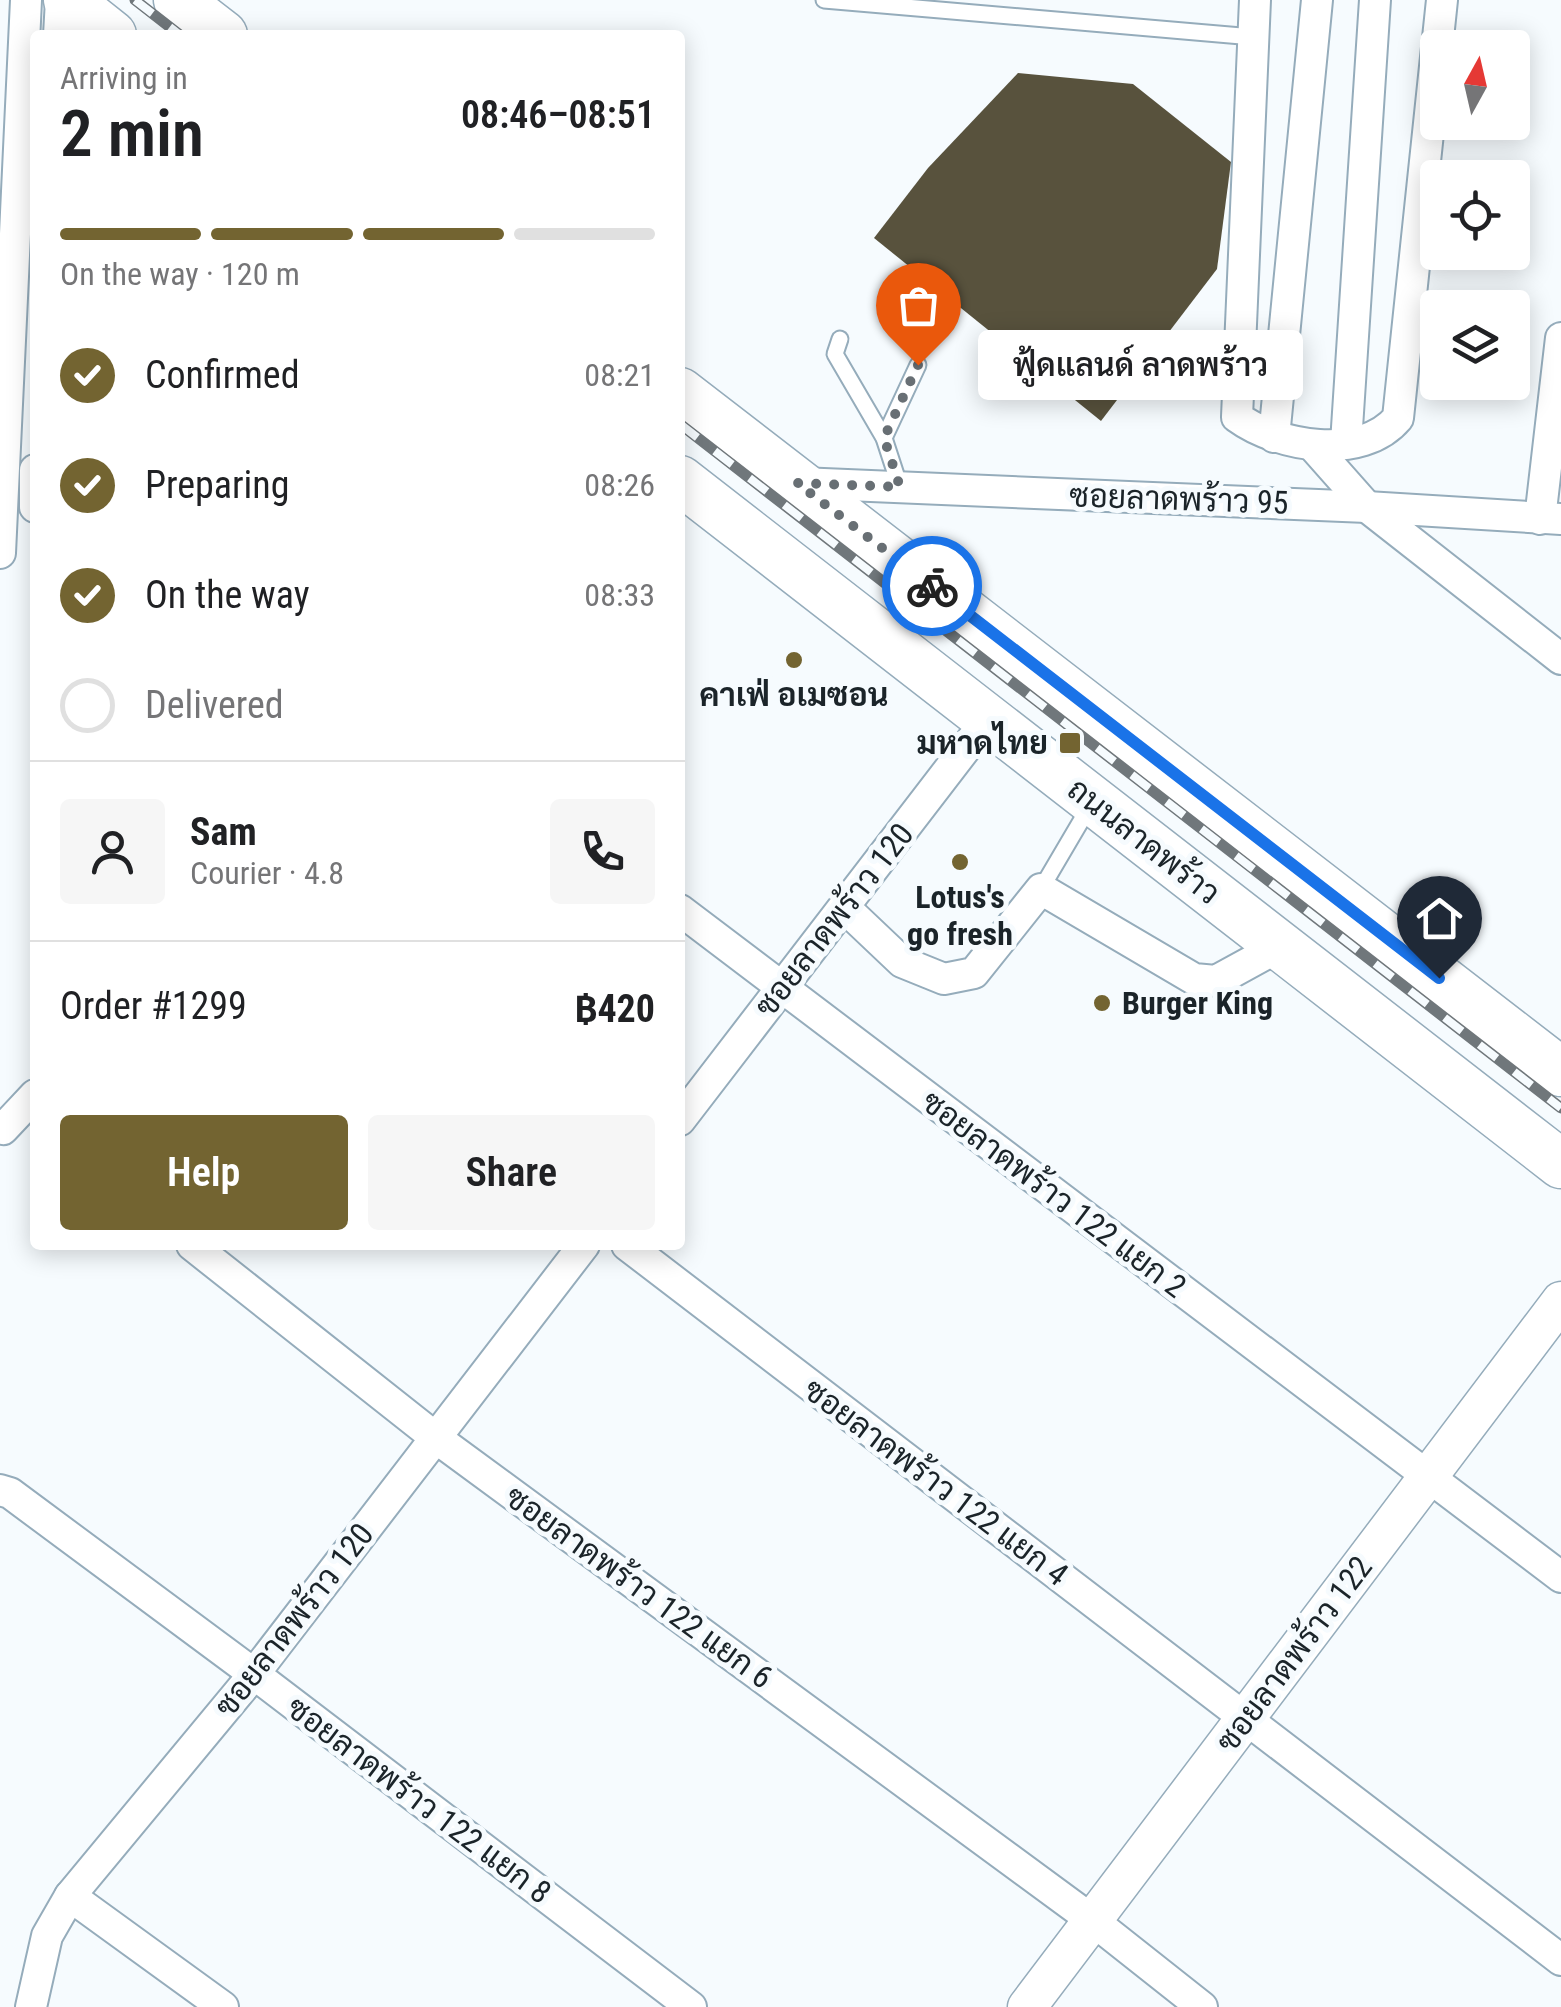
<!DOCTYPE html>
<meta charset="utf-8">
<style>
body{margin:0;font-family:"Roboto Condensed",Sarabun,sans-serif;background:#f6f6f6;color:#202124;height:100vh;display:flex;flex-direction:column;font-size:38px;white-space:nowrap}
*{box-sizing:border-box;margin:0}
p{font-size:32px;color:#757577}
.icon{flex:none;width:55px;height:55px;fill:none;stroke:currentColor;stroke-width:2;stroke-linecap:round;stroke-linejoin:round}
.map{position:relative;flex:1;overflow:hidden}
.side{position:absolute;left:30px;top:30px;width:655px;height:1220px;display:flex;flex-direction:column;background:#fff;border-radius:10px;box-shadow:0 5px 25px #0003}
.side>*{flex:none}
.needle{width:65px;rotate:8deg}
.tools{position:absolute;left:1420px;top:30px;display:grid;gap:20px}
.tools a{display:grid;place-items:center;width:110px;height:110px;border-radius:10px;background:#fff;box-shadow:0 5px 25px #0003;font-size:50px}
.pin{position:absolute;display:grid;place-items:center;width:85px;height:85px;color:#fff;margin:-102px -42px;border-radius:50% 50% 50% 0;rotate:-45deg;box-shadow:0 0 10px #0007}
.pin .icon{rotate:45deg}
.courier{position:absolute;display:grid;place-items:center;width:100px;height:100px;margin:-50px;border:8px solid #1a73e8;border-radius:50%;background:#fff;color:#222;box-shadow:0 2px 12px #0007}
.bubble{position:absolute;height:70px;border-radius:10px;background:#fff;box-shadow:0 5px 25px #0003;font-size:32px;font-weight:600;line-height:70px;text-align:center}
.headline em{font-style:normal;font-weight:600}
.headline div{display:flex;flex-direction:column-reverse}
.headline{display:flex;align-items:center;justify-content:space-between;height:170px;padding:0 30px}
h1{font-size:65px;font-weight:600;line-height:75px}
.bar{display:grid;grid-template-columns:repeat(4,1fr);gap:15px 10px;align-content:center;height:120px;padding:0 30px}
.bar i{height:12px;border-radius:8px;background:#e0e0e0}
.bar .current{background:#736431}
.bar p{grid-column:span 4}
.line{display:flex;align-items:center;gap:25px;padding:0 30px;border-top:2px solid #e0e0e0}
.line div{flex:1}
.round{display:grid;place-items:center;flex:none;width:105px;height:105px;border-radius:10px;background:#f6f6f6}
ol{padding:0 30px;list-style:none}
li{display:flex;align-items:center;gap:30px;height:110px}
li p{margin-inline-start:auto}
li .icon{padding:10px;border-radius:50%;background:#736431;color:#fff;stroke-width:4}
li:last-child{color:#757577}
li i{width:55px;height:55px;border:5px solid #e0e0e0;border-radius:50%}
.action{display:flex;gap:20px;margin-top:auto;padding:20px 30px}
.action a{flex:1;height:115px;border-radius:10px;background:#736431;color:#fff;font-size:40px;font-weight:600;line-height:115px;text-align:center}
.action a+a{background:#f6f6f6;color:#202124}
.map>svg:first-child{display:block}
.building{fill:#58523d}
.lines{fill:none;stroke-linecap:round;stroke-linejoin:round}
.service-casing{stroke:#95acbb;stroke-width:19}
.minor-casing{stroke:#95acbb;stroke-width:34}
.tertiary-casing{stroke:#95acbb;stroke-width:41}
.primary-casing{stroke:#95acbb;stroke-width:51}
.service{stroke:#fff;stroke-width:15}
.minor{stroke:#fff;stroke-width:30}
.tertiary{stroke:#fff;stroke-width:38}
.primary{stroke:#fff;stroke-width:48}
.rail-casing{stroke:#70777b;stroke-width:11}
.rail{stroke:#f6fbfe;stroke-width:8;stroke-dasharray:22;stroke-linecap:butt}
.done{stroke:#686f74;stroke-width:10;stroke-dasharray:0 18}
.route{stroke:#1a73e8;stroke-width:12}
.poi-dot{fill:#736431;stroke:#f6fbfe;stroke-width:4}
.labels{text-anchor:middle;stroke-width:10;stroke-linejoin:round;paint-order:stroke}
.street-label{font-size:32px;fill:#1b2429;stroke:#f6fbfe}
.poi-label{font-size:32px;font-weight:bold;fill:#1b2429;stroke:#f6fbfe}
</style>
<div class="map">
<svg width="1561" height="2007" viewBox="0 0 1561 2007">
<rect width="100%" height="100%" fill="#f6fbfe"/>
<!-- building -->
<polygon class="building" points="1018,73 1133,84 1231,162 1217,269 1101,421 874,238 928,168"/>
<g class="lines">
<!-- service casing -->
<g class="service-casing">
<g id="service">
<polyline points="824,0 1253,37"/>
<polyline points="840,339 835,354 884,438 900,487"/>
<polyline points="884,438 918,365"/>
<polyline points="1041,889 1091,804"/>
</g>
</g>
<!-- minor casing -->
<g class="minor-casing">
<g id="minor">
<path d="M1255 0 1237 417C1278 447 1362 461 1398 418L1442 0"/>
<polyline points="59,35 61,0"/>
<polyline points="1274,437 1317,0"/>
<polyline points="1346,443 1375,0"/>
<polyline points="1313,446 1367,507 1561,659"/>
<polyline points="35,470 35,507"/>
<polyline points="800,483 1367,507 1561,519"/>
<polyline points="1540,519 1561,338"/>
<polyline points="0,553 26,0"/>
<polyline points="844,907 902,962 944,979 974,973 1041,889 1194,979 1216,981 1280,946"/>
<polyline points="680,910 1561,1577"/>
<polyline points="680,1120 988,719"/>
<polyline points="0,1128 3,1129 35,1095"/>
<polyline points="192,1245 436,1438 1092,1920 1202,2007"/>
<polyline points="627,1245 1561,1960"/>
<polyline points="0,1490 10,1493 254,1674 691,2007"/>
<polyline points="70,1896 223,2007"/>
<polyline points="31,2007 47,1936 70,1896 254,1674 584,1245"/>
</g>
</g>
<!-- tertiary casing -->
<g class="tertiary-casing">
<polyline id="tertiary" points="1027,2007 1561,1301"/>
</g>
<!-- primary casing -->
<g class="primary-casing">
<g id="primary">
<polyline points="68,0 112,35"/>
<polyline points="178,0 223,35"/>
<polyline points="680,392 1561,1072"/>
<polyline points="680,480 1561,1164"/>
</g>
</g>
<!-- service -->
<use href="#service" class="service"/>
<!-- minor -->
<use href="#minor" class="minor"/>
<!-- tertiary -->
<use href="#tertiary" class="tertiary"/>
<!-- primary -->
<use href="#primary" class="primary"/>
<!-- rail casing -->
<g class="rail-casing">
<g id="rail">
<polyline points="135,0 180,35"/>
<polyline points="680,424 1561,1108"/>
</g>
</g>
<!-- rail -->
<use href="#rail" class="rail"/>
</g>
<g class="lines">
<!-- done -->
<polyline class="done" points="918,365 884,438 900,487 797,483 932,586"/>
<!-- route -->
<polyline class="route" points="932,586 1439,978"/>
</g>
<!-- markers -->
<g class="poi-dot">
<circle cx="794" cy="660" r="10"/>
<rect x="1058" y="731" width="24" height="24" rx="5"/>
<circle cx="960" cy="862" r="10"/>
<circle cx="1102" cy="1003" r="10"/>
</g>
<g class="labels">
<!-- street labels -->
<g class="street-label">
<text transform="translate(1179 499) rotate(2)" y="11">ซอยลาดพร้าว 95</text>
<text transform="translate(1144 841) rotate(38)" y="11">ถนนลาดพร้าว</text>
<text transform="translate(834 920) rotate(-52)" y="11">ซอยลาดพร้าว 120</text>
<text transform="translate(1054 1194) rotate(37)" y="11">ซอยลาดพร้าว 122 แยก 2</text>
<text transform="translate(936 1482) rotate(37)" y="11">ซอยลาดพร้าว 122 แยก 4</text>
<text transform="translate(639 1587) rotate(36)" y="11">ซอยลาดพร้าว 122 แยก 6</text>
<text transform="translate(294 1620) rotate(-52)" y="11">ซอยลาดพร้าว 120</text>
<text transform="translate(1294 1654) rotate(-53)" y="11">ซอยลาดพร้าว 122</text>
<text transform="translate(419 1800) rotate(37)" y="11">ซอยลาดพร้าว 122 แยก 8</text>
</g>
<!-- poi labels -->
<g class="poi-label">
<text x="794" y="706">คาเฟ่ อเมซอน</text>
<text x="1048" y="754" text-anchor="end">มหาดไทย</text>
<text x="960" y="908">Lotus's<tspan x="960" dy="37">go fresh</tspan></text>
<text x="1122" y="1014" text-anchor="start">Burger King</text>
</g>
</g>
</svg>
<div class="tools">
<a><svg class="needle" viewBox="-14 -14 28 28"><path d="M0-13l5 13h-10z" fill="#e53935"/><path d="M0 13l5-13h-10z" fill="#757577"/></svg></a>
<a><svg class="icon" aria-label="locate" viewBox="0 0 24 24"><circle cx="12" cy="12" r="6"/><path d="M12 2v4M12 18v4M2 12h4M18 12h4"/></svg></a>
<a><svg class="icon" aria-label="layers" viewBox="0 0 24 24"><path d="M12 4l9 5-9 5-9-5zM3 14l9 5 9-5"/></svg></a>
</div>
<div class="pin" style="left:918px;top:365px;background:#ea580c"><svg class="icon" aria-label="bag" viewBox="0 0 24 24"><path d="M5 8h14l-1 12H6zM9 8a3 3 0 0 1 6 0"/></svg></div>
<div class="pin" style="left:1439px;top:978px;background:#1f2937"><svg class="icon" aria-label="home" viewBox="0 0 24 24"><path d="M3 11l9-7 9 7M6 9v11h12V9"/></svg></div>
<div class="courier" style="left:932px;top:586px"><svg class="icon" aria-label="bike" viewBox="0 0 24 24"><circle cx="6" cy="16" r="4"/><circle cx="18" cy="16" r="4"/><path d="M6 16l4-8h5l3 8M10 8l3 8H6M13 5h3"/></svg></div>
<div class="bubble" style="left:978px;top:330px;width:325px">ฟู้ดแลนด์ ลาดพร้าว</div>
<section class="side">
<div class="headline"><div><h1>2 min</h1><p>Arriving in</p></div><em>08:46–08:51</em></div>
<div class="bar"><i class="current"></i><i class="current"></i><i class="current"></i><i></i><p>On the way · 120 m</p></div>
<ol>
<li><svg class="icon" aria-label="check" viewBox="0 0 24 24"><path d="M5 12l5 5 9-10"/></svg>Confirmed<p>08:21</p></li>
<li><svg class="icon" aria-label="check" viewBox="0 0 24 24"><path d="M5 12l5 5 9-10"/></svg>Preparing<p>08:26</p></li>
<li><svg class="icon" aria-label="check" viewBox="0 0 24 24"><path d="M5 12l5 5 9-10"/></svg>On the way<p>08:33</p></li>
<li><i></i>Delivered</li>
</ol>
<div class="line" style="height:180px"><a class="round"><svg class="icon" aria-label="person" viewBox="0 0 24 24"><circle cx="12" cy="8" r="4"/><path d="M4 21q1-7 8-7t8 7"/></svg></a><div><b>Sam</b><p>Courier · 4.8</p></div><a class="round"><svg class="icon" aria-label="phone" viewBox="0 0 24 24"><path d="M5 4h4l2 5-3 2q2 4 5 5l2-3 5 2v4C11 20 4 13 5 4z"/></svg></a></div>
<div class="line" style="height:130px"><div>Order #1299</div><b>฿420</b></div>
<div class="action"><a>Help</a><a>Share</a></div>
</section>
</div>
